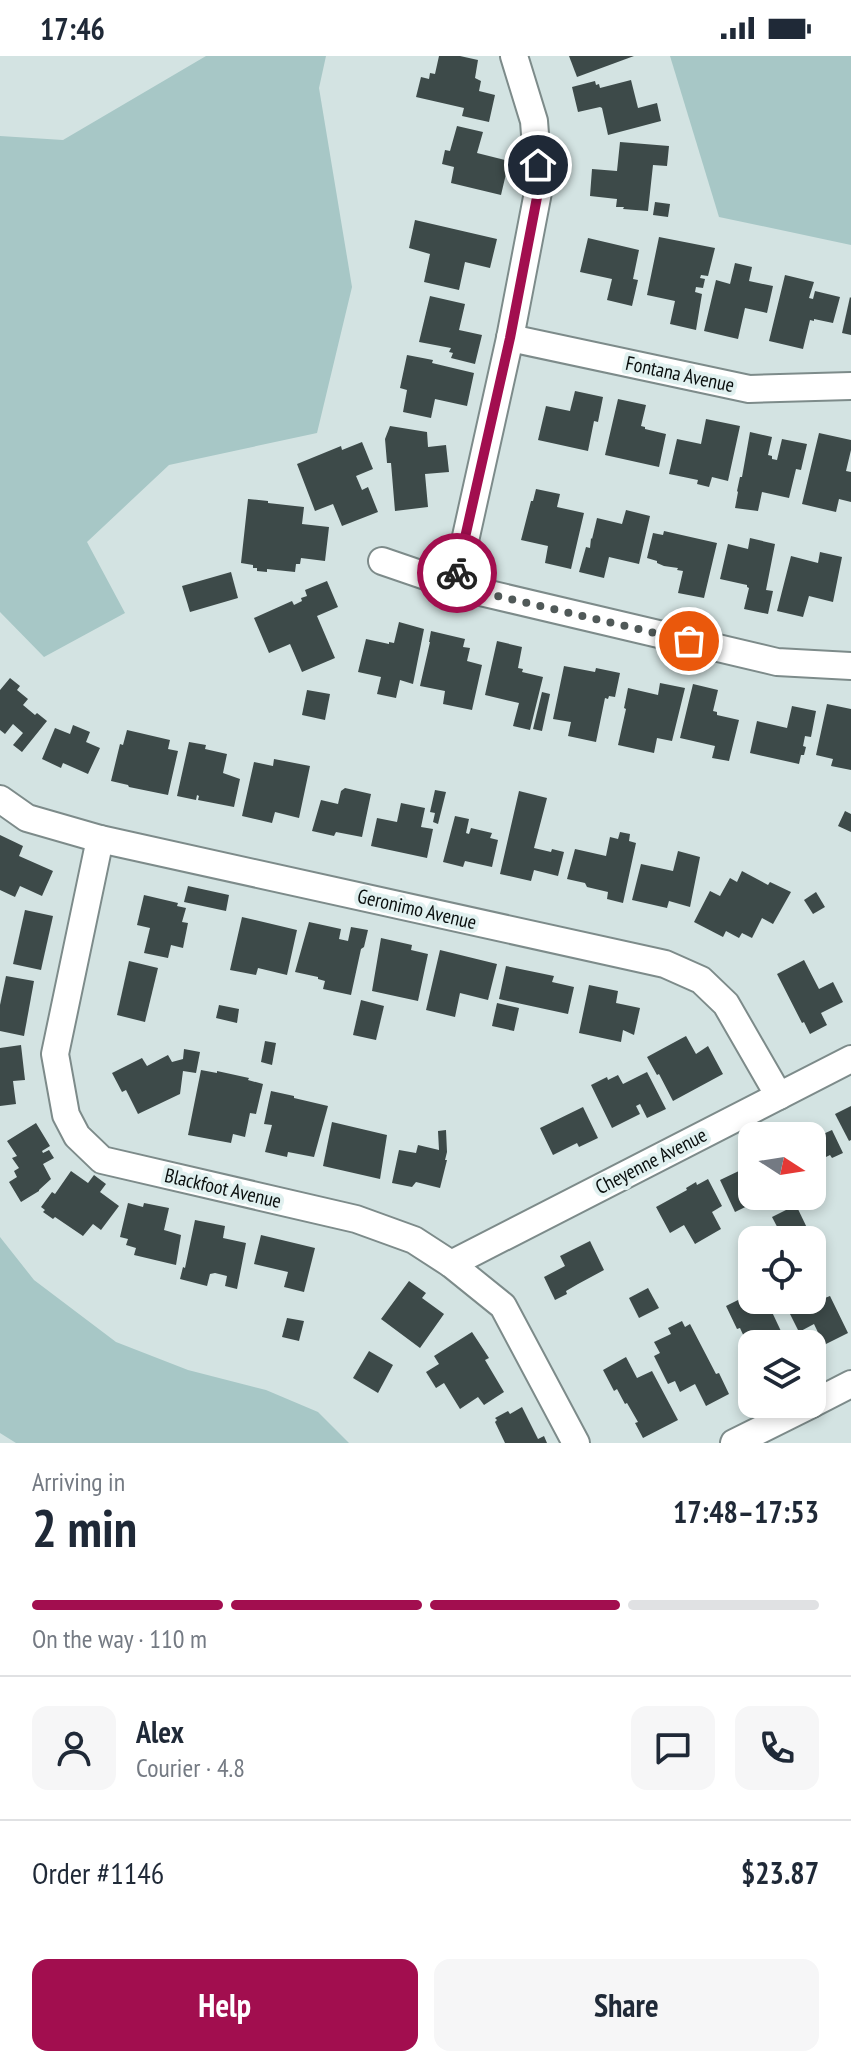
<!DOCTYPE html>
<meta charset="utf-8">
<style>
body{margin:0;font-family:"PT Sans Narrow",sans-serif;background:#f6f6f7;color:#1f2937;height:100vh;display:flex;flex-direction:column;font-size:30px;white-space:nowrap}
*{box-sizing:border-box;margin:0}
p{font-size:26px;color:#747a83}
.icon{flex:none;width:44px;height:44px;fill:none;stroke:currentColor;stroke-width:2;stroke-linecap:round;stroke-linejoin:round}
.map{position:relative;height:1387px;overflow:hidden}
.sheet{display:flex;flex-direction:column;background:#fff;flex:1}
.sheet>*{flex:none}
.needle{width:52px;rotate:102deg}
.tools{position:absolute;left:738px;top:1066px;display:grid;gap:16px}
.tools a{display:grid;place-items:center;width:88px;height:88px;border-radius:16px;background:#fff;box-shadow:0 4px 12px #0003;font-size:40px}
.pin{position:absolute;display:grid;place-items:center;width:68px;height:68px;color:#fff;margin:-34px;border:4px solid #fff;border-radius:50%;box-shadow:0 2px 8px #0007}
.courier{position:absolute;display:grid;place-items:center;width:80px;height:80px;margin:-40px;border:6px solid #a20e4f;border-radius:50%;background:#fff;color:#222;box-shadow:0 2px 10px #0007}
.overview em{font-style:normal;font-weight:700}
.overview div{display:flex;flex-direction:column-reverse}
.overview{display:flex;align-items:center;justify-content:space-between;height:136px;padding:0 32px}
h1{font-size:52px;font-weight:700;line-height:60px}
.bar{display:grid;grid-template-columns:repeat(4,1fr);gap:12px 8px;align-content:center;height:96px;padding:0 32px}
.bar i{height:10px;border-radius:6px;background:#e0e1e3}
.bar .current{background:#a20e4f}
.bar p{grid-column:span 4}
.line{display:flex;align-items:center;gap:20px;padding:0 32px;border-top:2px solid #e0e1e3}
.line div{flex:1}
.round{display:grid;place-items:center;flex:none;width:84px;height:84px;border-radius:16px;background:#f6f6f7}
.action{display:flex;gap:16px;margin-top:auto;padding:16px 32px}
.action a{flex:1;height:92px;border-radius:16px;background:#a20e4f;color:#fff;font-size:32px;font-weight:700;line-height:92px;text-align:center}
.action a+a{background:#f6f6f7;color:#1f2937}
.status{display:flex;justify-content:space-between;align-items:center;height:56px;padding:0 40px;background:#fff;direction:ltr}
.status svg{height:22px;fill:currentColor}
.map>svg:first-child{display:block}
.green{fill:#a7c7c6}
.building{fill:#3d4a49}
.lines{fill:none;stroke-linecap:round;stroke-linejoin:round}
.street-casing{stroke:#7d8b8a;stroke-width:30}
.street{stroke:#fff;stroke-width:26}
.done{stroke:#505958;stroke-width:8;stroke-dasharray:0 14.4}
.route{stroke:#a20e4f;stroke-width:10}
.labels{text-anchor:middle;stroke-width:8;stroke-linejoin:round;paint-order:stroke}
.street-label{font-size:20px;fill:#090e0d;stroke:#e0f0ef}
</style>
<div class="status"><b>17:46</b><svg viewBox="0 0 49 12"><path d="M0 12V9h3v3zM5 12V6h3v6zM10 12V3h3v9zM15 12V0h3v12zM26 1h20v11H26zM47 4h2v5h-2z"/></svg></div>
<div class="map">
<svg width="851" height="1387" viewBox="0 0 851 1387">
<rect width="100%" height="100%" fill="#d3e3e2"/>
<!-- green -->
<g class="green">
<polygon points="206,0 326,0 319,32 352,231 317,377 169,409 87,486 125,557 44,601 0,556 0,80 63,84"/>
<polygon points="670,0 851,0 851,189 719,161"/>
<polygon points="0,1181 34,1224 116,1286 188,1314 266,1334 318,1356 349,1387 16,1387 0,1377"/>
</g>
<!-- building -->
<g class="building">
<polygon points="439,0 460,0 478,4 475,22 481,25 479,35 495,39 489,66 462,60 464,52 416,41 421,21 429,23 430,17 435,18"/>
<polygon points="569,0 634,0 577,21"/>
<polygon points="631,24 638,52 657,47 661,65 608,79 602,52 600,51 578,56 572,31 595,25 596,29 599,28 600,32"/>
<polygon points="457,70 483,76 477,97 509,105 501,139 451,127 454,111 442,108 445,94 450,95"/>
<polygon points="620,86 669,90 667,110 653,109 648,155 623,153 624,151 616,151 617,143 590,140 592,113 617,115"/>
<polygon points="655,146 670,148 668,161 653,159"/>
<polygon points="415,164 497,183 490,212 465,206 459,234 424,226 430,198 409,192"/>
<polygon points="659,181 715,192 708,220 701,219 700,222 705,223 703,232 696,231 695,236 702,238 696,274 670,268 675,245 647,239"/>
<polygon points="588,182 639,194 633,223 638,224 632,250 607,244 612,223 580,216"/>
<polygon points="735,207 752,211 749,225 773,230 767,257 745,252 738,283 704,275 716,224 730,228"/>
<polygon points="785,219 814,226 809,242 813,243 815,235 840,241 833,267 814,263 814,265 810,264 803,293 769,285"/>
<polygon points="430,240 465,248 459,274 482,279 475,308 451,302 453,297 449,296 451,292 419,286"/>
<polygon points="850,241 851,242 851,279 842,277"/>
<polygon points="407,299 433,304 432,307 474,317 467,350 435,343 431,362 403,356 407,334 400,332"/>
<polygon points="575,335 603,341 598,366 594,365 588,395 538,384 546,350 570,355"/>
<polygon points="618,343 646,349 641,370 645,371 645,373 666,378 659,411 605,399"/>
<polygon points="706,363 740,370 728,425 712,421 709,431 697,428 698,424 669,418 677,383 701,388"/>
<polygon points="390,370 427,376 428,391 446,389 449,416 425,418 428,451 395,455 391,407 387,407 385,383"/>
<polygon points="750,376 772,381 768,399 772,400 772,403 777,404 782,383 807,388 801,414 796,413 789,442 762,436 758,455 735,452 738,436 737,435 740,421 742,421"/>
<polygon points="819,377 851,384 851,394 846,415 851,416 851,446 839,443 836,456 802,448"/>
<polygon points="362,386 373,413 356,420 362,434 368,431 378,456 342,470 333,448 315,455 297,408 341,390 342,394"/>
<polygon points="536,433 560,438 557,451 584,457 571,513 545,507 548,490 521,484 531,445 533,445"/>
<polygon points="248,443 268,445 268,447 304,451 302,468 329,471 325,505 301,502 300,508 296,508 295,516 267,513 267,516 257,515 257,512 253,512 253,509 241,507"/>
<polygon points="626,454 650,460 639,508 609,501 604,522 579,516 586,491 590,492 591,482 592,483 597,462 622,468"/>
<polygon points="664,475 717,487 704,542 678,537 683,515 677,514 678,512 664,510 657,507 657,505 647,502 653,477 663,479"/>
<polygon points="750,482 775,488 766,534 773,535 768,558 744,553 749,532 747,531 747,529 720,523 728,488 748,493"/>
<polygon points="820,496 842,501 833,546 809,540 803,561 777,555 791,500 818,507"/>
<polygon points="231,516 238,542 190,556 182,530"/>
<polygon points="327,525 338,551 317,560 335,602 302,616 290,588 269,597 254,562 292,545 294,549 302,545 301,542 307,540 305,534"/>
<polygon points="399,566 424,573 413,628 400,624 396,642 377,638 381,621 358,616 366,583 389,588 389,586 394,587"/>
<polygon points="431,575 465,583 463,591 470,592 467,605 482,609 472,654 443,648 445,635 420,630 430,586 429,586"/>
<polygon points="497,585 522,591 518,612 523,613 522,616 543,621 530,674 513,670 519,647 485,639"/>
<polygon points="564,610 595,616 596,612 620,617 615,641 609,640 608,643 605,642 596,686 568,680 571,666 553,663"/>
<polygon points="10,622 20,630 17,634 28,643 23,649 35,659 37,657 47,665 22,696 13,689 23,677 13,668 5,678 0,674 0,634"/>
<polygon points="660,627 685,632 672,685 657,682 654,697 618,689 626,653 624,652 628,632 658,639"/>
<polygon points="693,628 718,634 713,655 717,656 717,659 739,664 729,705 712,702 715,690 680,682"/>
<polygon points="307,634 330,638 325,664 302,659"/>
<polygon points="542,636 550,638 542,675 533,673"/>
<polygon points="827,648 851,653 851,714 831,710 833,703 816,699"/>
<polygon points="792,650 816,655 811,681 805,680 803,690 806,691 804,699 801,699 799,708 750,697 757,665 787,672"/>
<polygon points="73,669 90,676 86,686 100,692 88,718 63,707 61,712 42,703 55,672 70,678"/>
<polygon points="127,674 170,684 168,693 178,695 168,739 129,731 128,729 111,725 120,688 123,689"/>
<polygon points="189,686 206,689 205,693 227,698 223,717 240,723 234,751 198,744 199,740 197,739 196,744 177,740"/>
<polygon points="274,703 310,710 299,762 275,756 272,767 242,760 254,706 273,710"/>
<polygon points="345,732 371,738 362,781 336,776 334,780 312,775 321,744 338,748 341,735"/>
<polygon points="435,734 446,736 438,768 433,766 435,757 430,756"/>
<polygon points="519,735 547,742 534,792 551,796 552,793 564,796 558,820 534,814 531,825 500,818"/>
<polygon points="401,747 425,752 421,771 433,773 427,802 371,790 377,762 397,766"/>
<polygon points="845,755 851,758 851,776 838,770"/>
<polygon points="455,760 469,763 466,777 469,778 471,772 492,777 490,782 498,784 492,811 465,805 463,811 443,806"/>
<polygon points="620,776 630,778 629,785 636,787 623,847 607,843 608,836 587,831 585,827 567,823 575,793 606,800 610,781 618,783"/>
<polygon points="0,779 23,790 19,800 53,815 42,840 20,830 15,841 0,834"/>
<polygon points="678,795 700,801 690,851 669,845 667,852 632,844 641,808 673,815"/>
<polygon points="742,815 768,829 770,826 791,836 773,868 762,862 752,882 742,877 739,882 726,875 723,881 694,866 710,835 720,840 730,822 737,826"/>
<polygon points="188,830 229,839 226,855 184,846"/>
<polygon points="816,836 825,851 813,858 804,844"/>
<polygon points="144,839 178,847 177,850 186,852 182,866 188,867 183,892 171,889 168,902 144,897 150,872 137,869"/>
<polygon points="25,854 53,860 41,914 13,908"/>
<polygon points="242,861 297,874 287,919 258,912 256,919 230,914"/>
<polygon points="309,866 341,873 339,883 348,885 351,871 368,874 364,891 361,893 351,939 323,933 325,925 318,923 318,921 295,916"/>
<polygon points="381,882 412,889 411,894 428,898 418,945 372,935"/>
<polygon points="440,894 497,908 488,944 460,937 455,961 426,954"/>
<polygon points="804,904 819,933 833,926 843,946 821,957 827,969 810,978 804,966 802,967 777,918"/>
<polygon points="129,905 158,912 145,966 117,959"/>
<polygon points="506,910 554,920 552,926 574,931 568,958 499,943"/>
<polygon points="6,920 34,925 24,980 0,975 0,949"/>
<polygon points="589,929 618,935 616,947 640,952 634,979 623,974 621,986 579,977"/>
<polygon points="361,944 384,950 376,984 353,979"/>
<polygon points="497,947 519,952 514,975 492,970"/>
<polygon points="219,949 239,953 237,967 216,962"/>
<polygon points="686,980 696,998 708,990 723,1018 673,1045 659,1018 657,1019 647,1001"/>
<polygon points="265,985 276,987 272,1009 261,1006"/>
<polygon points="21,989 25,1024 13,1025 16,1048 0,1050 0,992"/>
<polygon points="184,993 200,996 196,1017 183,1015 180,1038 138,1058 126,1034 122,1036 112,1017 142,1002 147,1010 168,999 172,1006 183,1003"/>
<polygon points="201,1014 217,1017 217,1015 249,1022 248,1024 263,1028 256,1058 250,1057 245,1081 233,1078 231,1087 188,1079"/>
<polygon points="647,1016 666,1053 647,1062 640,1048 636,1050 640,1058 612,1072 591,1029 607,1021 608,1024 618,1019 623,1028"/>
<polygon points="271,1035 294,1040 294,1042 328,1050 314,1101 288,1096 287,1101 265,1096 272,1069 264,1068"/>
<polygon points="851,1050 851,1084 849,1085 835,1058"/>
<polygon points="583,1051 598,1082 579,1091 577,1087 553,1099 540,1072"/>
<polygon points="332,1066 387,1079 380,1123 323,1110"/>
<polygon points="36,1067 50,1090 42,1095 43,1097 49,1094 54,1102 43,1108 51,1123 39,1134 39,1135 21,1146 9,1126 17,1121 14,1115 19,1112 12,1102 17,1100 7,1085"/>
<polygon points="446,1074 447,1096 445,1104 447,1104 440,1132 416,1126 412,1131 392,1127 399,1094 416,1097 418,1089 439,1094 438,1075"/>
<polygon points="832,1074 843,1097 832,1102 830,1099 812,1108 812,1083"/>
<polygon points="752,1101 752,1140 768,1140 735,1156 720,1124 743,1113 740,1107"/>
<polygon points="71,1115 88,1127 94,1119 106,1128 100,1136 119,1150 101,1174 93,1168 83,1180 55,1161 53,1163 43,1156 45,1154 41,1151 52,1136 55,1138"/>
<polygon points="708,1123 722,1150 712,1156 721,1173 695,1188 684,1169 670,1177 656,1151 687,1134 686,1132 696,1126 697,1129"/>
<polygon points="128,1147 143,1151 144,1147 169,1152 164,1174 181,1179 176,1209 134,1199 136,1192 126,1189 128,1183 120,1181"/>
<polygon points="796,1149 809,1176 793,1184 784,1184 772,1161"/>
<polygon points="195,1164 225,1170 223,1182 246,1187 237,1233 225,1230 227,1220 215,1217 210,1218 207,1230 180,1223 183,1211 185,1212"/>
<polygon points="261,1179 315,1192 304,1236 284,1231 288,1216 254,1208"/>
<polygon points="590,1185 604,1214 578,1228 566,1235 567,1238 555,1244 544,1221 565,1210 560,1200"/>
<polygon points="812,1212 818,1223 815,1224 825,1242 830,1240 848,1277 824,1289 814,1268 799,1276 783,1244 812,1244"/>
<polygon points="409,1225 426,1237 422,1242 444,1258 420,1292 381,1263"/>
<polygon points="648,1232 659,1252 639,1262 629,1242"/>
<polygon points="752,1237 752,1244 774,1244 778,1253 772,1256 787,1288 752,1288 752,1311 746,1300 750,1299 742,1285 745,1283 740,1272 737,1273 726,1250"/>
<polygon points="287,1262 304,1265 299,1285 282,1281"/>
<polygon points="682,1265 685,1271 690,1268 716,1318 719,1317 729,1338 706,1350 695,1328 680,1336 675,1325 668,1328 654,1300 660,1297 654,1286 671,1278 668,1272"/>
<polygon points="472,1276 489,1302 485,1304 504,1336 484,1349 478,1341 460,1353 444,1327 436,1332 426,1316 439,1308 434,1300"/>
<polygon points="369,1295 393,1309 378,1337 353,1322"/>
<polygon points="626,1301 637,1322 652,1315 678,1364 643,1382 635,1367 638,1366 627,1347 625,1348 617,1333 614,1335 603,1314"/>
<polygon points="522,1351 538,1383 544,1380 547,1387 505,1387 495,1366 497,1364 495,1362 508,1355 510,1358"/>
</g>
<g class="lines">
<!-- street casing -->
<g class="street-casing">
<g id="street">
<polyline points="510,282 749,333 851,330"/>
<polyline points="382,505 455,530 777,606 851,610"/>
<polyline points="455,530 510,282 539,131 534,65 514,0"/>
<polyline points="0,743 27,762 100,783 665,908 701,924 726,948 779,1040"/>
<polyline points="100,783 55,998 66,1059 77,1080 102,1104 356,1163 414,1184 451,1208 503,1250 576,1387"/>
<polyline points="451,1208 851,1003"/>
<polyline points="812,1348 851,1328"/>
<polyline points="734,1387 812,1348"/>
</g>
</g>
<!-- street -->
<use href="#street" class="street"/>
</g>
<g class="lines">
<!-- done -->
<polyline class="done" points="457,517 455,530 689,585"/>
<!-- route -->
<polyline class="route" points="457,517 510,282 539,131 538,109"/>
</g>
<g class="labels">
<!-- street labels -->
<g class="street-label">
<text transform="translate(680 318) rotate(12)" y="7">Fontana Avenue</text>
<text transform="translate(417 853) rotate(13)" y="7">Geronimo Avenue</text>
<text transform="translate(651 1105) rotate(-27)" y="7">Cheyenne Avenue</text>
<text transform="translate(223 1132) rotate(13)" y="7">Blackfoot Avenue</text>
</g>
</g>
</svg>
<div class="tools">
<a><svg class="needle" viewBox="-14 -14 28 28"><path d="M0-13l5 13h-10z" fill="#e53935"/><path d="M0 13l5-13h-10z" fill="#747a83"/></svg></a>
<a><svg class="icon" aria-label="locate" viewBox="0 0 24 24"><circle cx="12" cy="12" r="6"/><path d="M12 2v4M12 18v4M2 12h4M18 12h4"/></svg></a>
<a><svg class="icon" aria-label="layers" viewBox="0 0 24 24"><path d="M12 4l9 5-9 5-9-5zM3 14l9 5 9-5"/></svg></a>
</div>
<div class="pin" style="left:689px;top:585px;background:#ea580c"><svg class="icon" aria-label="bag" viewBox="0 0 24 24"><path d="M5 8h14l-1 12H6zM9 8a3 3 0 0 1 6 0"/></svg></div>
<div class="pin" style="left:538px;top:109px;background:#1f2937"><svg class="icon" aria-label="home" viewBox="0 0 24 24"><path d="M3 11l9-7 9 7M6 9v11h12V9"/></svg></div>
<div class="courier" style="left:457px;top:517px"><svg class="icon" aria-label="bike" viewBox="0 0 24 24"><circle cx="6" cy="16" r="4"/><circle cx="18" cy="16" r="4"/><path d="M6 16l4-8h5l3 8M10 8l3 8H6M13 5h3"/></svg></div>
</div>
<section class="sheet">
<div class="overview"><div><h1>2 min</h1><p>Arriving in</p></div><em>17:48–17:53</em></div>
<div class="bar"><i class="current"></i><i class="current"></i><i class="current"></i><i></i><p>On the way · 110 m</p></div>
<div class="line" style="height:144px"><a class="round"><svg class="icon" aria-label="person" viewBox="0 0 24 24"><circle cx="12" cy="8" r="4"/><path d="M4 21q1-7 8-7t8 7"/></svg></a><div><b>Alex</b><p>Courier · 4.8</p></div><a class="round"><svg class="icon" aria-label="chat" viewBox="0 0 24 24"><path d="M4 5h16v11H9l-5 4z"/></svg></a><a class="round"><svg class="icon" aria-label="phone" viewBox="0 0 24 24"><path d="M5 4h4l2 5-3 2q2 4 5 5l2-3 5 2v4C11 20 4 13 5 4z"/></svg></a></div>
<div class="line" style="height:104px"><div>Order #1146</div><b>$23.87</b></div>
<div class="action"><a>Help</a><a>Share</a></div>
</section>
